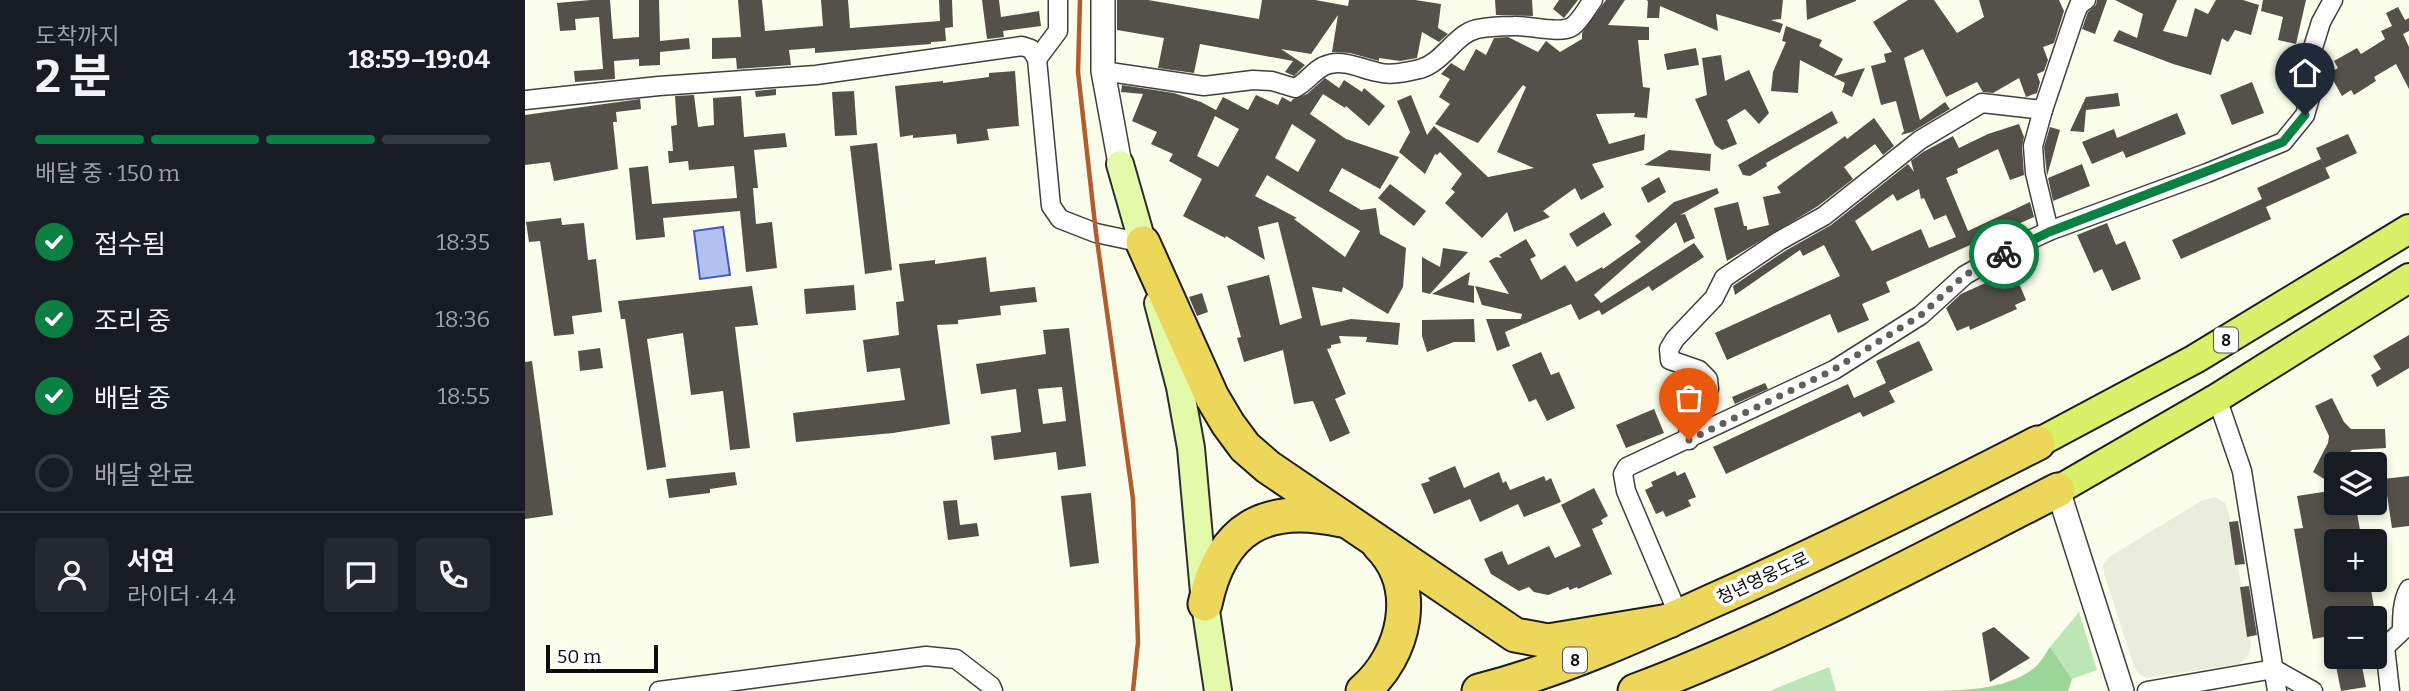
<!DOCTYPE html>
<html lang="ko">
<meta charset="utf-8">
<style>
body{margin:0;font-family:Bitter,"Noto Sans KR",serif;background:#242831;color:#f1f3f6;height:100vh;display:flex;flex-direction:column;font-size:26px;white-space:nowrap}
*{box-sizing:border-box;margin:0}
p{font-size:23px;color:#9ea1a6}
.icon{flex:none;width:38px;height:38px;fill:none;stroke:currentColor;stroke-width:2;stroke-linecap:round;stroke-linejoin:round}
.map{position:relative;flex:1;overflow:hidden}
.drawer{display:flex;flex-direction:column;background:#171b24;width:525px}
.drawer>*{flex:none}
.controls{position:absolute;left:1799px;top:452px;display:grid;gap:14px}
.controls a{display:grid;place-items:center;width:63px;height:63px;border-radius:7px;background:#171b24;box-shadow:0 4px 10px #0003;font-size:35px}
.scale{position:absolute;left:21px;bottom:18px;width:112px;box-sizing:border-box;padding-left:7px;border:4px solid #0c0c0c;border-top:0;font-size:19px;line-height:24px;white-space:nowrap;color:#0c0c0c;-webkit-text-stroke:5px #fff;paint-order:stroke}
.pin{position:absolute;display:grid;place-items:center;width:60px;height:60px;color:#fff;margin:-72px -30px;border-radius:50% 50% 50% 0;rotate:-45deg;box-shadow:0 0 7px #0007}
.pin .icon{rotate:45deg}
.courier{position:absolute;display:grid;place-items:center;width:70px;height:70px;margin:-35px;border:5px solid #0b8043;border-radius:50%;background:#fff;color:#222;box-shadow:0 2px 9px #0007}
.summary em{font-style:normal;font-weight:700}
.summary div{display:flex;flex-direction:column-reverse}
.summary{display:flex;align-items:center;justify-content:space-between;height:119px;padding:0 35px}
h1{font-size:46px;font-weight:700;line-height:52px}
.bar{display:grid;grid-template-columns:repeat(4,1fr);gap:10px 7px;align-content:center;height:84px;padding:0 35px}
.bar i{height:9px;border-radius:5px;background:#363941}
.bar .current{background:#0b8043}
.bar p{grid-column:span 4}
.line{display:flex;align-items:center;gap:18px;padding:0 35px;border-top:2px solid #363941}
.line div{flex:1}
.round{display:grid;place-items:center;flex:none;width:74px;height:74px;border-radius:7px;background:#242831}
ol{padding:0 35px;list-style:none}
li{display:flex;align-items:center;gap:21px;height:77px}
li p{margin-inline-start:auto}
li .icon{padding:7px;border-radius:50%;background:#0b8043;color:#fff;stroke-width:4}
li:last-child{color:#9ea1a6}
li i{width:38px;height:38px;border:4px solid #363941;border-radius:50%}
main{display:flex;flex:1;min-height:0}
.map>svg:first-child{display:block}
.green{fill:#bde6b7}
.forest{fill:#9bd598}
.plaza{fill:#eaecdc}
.water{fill:#b3c1f2;stroke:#3e59c5;stroke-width:2}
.building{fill:#535149;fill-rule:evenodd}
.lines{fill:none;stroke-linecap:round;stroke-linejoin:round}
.minor-casing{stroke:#3f3f3f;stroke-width:21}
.tertiary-casing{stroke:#3f3f3f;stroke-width:26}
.secondary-casing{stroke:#2e2e2e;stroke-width:30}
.primary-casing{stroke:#1d1d1d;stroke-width:32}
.motorway-casing{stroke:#1d1d1d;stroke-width:37}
.minor{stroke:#fff;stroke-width:18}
.tertiary{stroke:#fff;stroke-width:23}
.secondary{stroke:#e3faaa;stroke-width:26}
.primary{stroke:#dbf069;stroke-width:28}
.motorway{stroke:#ecd75b;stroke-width:33}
.rail{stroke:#b35c2c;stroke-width:4.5}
.done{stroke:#5f615a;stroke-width:7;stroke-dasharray:0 12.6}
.route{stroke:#0b8043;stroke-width:9}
.labels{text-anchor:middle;stroke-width:7;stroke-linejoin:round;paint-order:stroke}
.shield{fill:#fff;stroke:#555;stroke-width:2}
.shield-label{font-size:16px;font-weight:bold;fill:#0c0c0c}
.street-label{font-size:18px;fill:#0c0c0c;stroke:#fff}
</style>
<main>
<section class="drawer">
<div class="summary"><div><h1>2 분</h1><p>도착까지</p></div><em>18:59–19:04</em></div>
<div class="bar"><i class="current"></i><i class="current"></i><i class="current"></i><i></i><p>배달 중 · 150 m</p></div>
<ol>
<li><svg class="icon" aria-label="check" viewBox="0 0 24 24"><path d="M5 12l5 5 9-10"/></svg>접수됨<p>18:35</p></li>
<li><svg class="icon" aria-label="check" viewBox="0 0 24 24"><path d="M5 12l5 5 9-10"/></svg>조리 중<p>18:36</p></li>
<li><svg class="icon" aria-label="check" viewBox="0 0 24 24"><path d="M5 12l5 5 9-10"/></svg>배달 중<p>18:55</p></li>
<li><i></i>배달 완료</li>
</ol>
<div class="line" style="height:126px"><a class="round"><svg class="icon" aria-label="person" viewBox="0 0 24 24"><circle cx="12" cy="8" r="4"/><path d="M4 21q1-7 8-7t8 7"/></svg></a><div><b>서연</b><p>라이더 · 4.4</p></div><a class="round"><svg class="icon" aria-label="chat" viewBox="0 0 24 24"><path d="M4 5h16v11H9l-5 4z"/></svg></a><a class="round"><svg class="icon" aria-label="phone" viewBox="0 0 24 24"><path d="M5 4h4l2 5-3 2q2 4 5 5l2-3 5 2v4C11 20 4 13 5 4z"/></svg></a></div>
</section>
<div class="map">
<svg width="1884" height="691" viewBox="0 0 1884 691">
<rect width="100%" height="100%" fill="#fafeeb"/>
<!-- green -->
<g class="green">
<polygon points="1554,612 1572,670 1547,679 1525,647"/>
<polygon points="1304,667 1311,691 1245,691 1247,690"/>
</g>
<!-- forest -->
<path class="forest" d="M1525 647 1547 679 1543 691H1401C1437 690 1478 691 1508 669 1515 664 1520 654 1525 647Z"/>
<!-- plaza -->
<polygon class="plaza" points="1690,497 1700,503 1704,514 1726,645 1723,656 1714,664 1621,678 1614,674 1609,666 1579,574 1578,565 1584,557 1678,500"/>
<!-- water -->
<polygon class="water" points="198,227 205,275 175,279 169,231"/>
<!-- building -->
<g class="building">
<polygon points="66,0 85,0 88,39 114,37 114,0 134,0 135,41 164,38 165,49 135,52 135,65 114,66 114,59 89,61 90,79 50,82 49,71 78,69 74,17 50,19 51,30 35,31 32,3"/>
<polygon points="213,0 237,0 240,31 298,26 296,0 323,0 325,28 415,21 414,0 427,0 428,27 420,28 421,41 406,42 406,44 290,53 290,48 264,50 266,65 212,69 211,58 187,59 187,38 216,37"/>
<polygon points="457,0 474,0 476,17 514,11 516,26 478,31 479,37 462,39"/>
<polygon points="592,0 623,0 734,19 737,0 790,0 823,6 824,0 890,0 916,4 913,28 923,34 914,42 897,32 892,58 875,61 854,58 854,61 825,53 807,52 813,15 786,54 756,49 780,65 769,76 760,72 768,61 675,44 669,73 633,68 639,38 592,30"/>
<polygon points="970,0 1007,0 1008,16 971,15"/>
<polygon points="1034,0 1053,0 1039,18 1028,9"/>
<polygon points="1081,0 1100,0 1083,25 1124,27 1124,40 1113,40 1118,87 1125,88 1122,118 1109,117 1110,113 1071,114 1084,144 1120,134 1119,150 1067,164 1079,187 1056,200 1050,188 1018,211 1025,217 989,232 982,212 957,238 920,203 930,192 926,189 937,174 915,152 912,155 910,154 900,174 874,152 885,132 872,101 886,95 902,135 909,126 963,177 1009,168 972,152 1001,87 998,85 953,143 910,124 925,104 914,97 925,79 916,74 926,63 939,71 951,49 961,55 969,38 983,37 1013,52 1021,41 1035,52 1057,39 1057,33"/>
<polygon points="1121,0 1258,0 1256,19 1246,20 1258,24 1255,33 1191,14 1193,31 1135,6 1134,18 1122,18 1123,1"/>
<polygon points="1281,0 1331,0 1331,1 1282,20"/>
<polygon points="1383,0 1409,0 1432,33 1459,17 1454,0 1534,0 1539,11 1529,43 1518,47 1523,60 1519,71 1512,74 1515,82 1512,93 1501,97 1494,78 1468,93 1458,92 1452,82 1421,97 1398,49 1379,58 1395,120 1420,102 1425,109 1387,132 1376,135 1379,131 1371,101 1356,105 1346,66 1361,62 1359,54 1367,52 1348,22"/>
<polygon points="1572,0 1582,0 1570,34 1557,29 1563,12 1571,5"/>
<polygon points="1590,0 1652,0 1638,31 1662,37 1670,8 1683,14 1691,0 1718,0 1734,5 1726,35 1710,30 1703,42 1697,38 1686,75 1648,64 1588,41 1594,30 1612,38 1618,14"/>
<polygon points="1738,0 1781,0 1771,44 1753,40 1758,17 1736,11"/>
<polygon points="1873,7 1880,20 1884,18 1884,31 1878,34 1884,47 1884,89 1871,64 1849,77 1851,81 1829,95 1826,90 1817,96 1804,73 1813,68 1809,61 1832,48 1836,54 1860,39 1856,31 1867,26 1861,13"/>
<polygon points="1261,26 1297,40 1294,46 1318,59 1309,76 1340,68 1327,97 1317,92 1320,83 1275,60 1273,93 1246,91 1248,72 1261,42 1257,41"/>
<polygon points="1171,48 1174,65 1142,70 1139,54"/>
<polygon points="1196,55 1200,81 1224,70 1244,113 1234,124 1220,109 1202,120 1212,144 1197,150 1190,145 1170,99 1182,95 1177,58"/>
<polygon points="490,71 494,126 462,129 464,140 432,144 431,134 388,138 388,135 375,137 370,86 418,81 418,83 464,77 464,73"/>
<path d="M800 78 814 88 819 80 837 92 839 88 860 106 844 126 821 106 820 108 798 94 785 114 821 139 874 157 855 189 817 168 804 191 836 210 851 208 855 234 881 248 878 287 863 314 818 287 817 292 787 287 796 326 826 319 875 323 873 345 841 342 842 337 814 336 816 343 806 345V348L802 349 821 394 810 399 825 433 805 442 788 401 769 404 758 350 719 362 712 338 716 337 702 286 744 275 755 325 777 318 753 222 733 227 740 260 701 236 700 238 658 216 677 179 644 161 648 154 626 144 632 132 607 121 618 94 596 92 597 85 649 93 676 102 691 110 698 97 723 110 731 95 753 105 757 97 766 102 768 99 782 94ZM690 116 714 129 693 167 672 156ZM767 124 791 140 773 172 750 158ZM742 175 835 231 820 257 769 219 772 218 730 196Z"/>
<polygon points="1727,82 1739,113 1707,125 1695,95"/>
<polygon points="251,89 251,95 231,97 230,91"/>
<polygon points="329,91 332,135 310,136 307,92"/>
<polygon points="1593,93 1595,106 1561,110 1559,132 1545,131 1561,97"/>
<polygon points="169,95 173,127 189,125 188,98 216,96 219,137 260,133 262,147 229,150 233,188 228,188 231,224 247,222 252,268 221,272 215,211 138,218 140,237 111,240 104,168 123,166 127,204 212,198 209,166 164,170 163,161 144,163 143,151 148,151 146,126 152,125 150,96"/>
<polygon points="115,99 116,109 91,112 92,122 88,122 93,169 29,181 25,162 0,165 0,115"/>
<polygon points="1307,111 1313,123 1241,163 1242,166 1225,176 1218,175 1213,165"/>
<polygon points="1652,113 1661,134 1601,158 1598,151 1567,164 1557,142 1589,129 1592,138"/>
<polygon points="1349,118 1369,146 1358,155 1350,144 1319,167 1328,179 1293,206 1202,261 1189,208 1213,202 1219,226 1222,226 1222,230 1244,225 1238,197 1256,193 1252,187 1320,136 1322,139"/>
<path d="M1494 124 1499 137 1497 147 1499 175 1485 180 1473 149 1432 169 1433 173 1421 178 1443 231 1505 202 1509 217 1361 282 1365 292 1337 304 1344 320 1313 333 1305 314 1202 360 1190 333 1315 276 1299 245 1278 256 1275 250 1210 295 1208 286 1260 251 1306 225 1383 164 1389 172 1386 161 1398 152 1428 136 1434 148 1463 134ZM1394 189 1396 199 1399 198 1409 220 1421 215 1431 237 1404 248 1396 229 1347 251 1330 221 1368 194 1372 201Z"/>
<polygon points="1525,127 1535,130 1522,176 1519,147"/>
<polygon points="1823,134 1832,153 1800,168 1791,148"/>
<polygon points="352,143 367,270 340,274 325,146"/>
<polygon points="1144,150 1186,154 1185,171 1119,165"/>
<polygon points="1796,159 1805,178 1741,207 1746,219 1656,259 1647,240 1737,199 1732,188"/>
<polygon points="1557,164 1565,186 1528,201 1523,178"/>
<polygon points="1134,177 1141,192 1123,203 1116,188"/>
<polygon points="865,184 901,211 889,226 853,198"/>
<polygon points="1192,188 1194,193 1155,215 1160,214 1170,238 1159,243 1151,222 1069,295 1076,303 1169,243 1179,257 1127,291 1124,286 1077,315 1074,310 1054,320 1046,304 980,332 985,346 972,351 961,319 996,319 997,314 957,305 950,286 984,294 964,261 971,257 977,258 974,255 1001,239 1011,256 1005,259 1016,280 1040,265 1051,282 1077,267 1078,269 1116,242 1110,236 1149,202"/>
<polygon points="1079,212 1087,225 1052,247 1044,234"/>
<polygon points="36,218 37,225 59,223 63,260 71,259 77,312 47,316 49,334 29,336 15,241 4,242 1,222"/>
<polygon points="1582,223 1591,245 1600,241 1616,279 1587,291 1577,269 1569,273 1552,235"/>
<polygon points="918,248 943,252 905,294 897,292 897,257 915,267"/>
<polygon points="461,257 465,292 510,287 512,302 475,306 476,315 433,320 433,324 412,325 425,424 368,433 271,442 268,413 380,400 375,368 342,372 338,340 374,335 371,302 379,301 374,264 410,260 410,264"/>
<polygon points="945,272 943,285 949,286 949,303 907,294"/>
<polygon points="1490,274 1501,300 1490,305 1492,309 1445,330 1444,326 1432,331 1421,308 1436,294 1476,276 1478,279"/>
<polygon points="329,285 331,310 281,314 279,289"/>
<polygon points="227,286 233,325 210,327 225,448 205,450 198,391 166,395 158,333 122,339 141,467 122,470 100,319 96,319 93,301"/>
<polygon points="677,293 683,312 672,316 664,297"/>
<polygon points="949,319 950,342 929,342 902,352 897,336 897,320"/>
<path d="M544 328 561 466 533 470 531 452 469 460 466 436 496 432 491 389 456 394 451 364 521 354 518 330ZM537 387 541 421 518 424 513 389Z"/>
<polygon points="1884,335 1884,368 1852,387 1846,375 1856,369 1848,356"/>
<polygon points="1394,341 1408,370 1364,391 1370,402 1338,417 1335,412 1201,474 1188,447 1323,384 1329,398 1361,383 1351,361"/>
<polygon points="75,348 78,368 55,371 53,351"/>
<polygon points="1016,352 1026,375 1034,372 1050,408 1022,421 1011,399 1004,402 987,365"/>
<polygon points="7,361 28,515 0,519 0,362"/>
<polygon points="1240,383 1243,389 1210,404 1207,397"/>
<polygon points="1807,398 1819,422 1826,429 1860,429 1861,448 1827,450 1814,464 1811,464 1811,469 1804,482 1788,472 1803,443 1804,436 1790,406"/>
<polygon points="1129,409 1139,433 1101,448 1091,425"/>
<polygon points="930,466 939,488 974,472 978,483 981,481 985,490 1019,476 1021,481 1026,478 1036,502 999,517 993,504 955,522 945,499 909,514 896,484 905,481 903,478"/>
<polygon points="1150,471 1152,476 1160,472 1171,497 1163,500 1166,506 1141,517 1138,511 1131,514 1120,490 1128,486 1126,482"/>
<polygon points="210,472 212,485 185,489 185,493 144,498 141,479"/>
<polygon points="1884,476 1884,526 1867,528 1862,495 1850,497 1850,480"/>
<polygon points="1069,488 1083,516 1076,520 1078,524 1067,529 1087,574 1053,589 1052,587 1045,590 1043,587 1023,595 1009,592 1004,587 994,591 966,574 959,559 977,551 983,565 1024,546 1030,558 1056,546 1036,505"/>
<polygon points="1811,490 1811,502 1830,502 1837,541 1804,541 1810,579 1844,579 1851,618 1807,618 1810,635 1788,639 1769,529 1778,528 1772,496"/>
<polygon points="566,493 574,563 545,567 536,496"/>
<polygon points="432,500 435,525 452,523 454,536 423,540 418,501"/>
<polygon points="1713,521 1720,564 1710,565 1704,522"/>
<polygon points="1724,586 1732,635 1722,637 1715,587"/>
<polygon points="1469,627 1505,658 1465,682 1457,633"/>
<polygon points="1809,656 1835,656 1841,687 1816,691"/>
</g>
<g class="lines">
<!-- minor casing -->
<g class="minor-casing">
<g id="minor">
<polyline points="512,59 533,31 533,0"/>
<path d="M578 71 679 86 728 80 747 81 770 88C783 82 790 67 805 64 820 60 837 69 852 72 865 76 882 72 895 69 919 62 930 34 952 29 963 27 977 26 989 26 1004 25 1036 35 1048 26 1056 20 1062 8 1068 0"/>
<polyline points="0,100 134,86 291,75 497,46 506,49 512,59 526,206 535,219 571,233 618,243"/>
<polyline points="1524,231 1510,173 1508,146 1518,110 1550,15 1554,5 1561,0"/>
<polyline points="1692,398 1717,471 1752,691"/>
<polyline points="1164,440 1163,423 1184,389 1183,379 1174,370 1145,360 1144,349 1150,339 1189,298 1199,278 1254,241 1299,216 1395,140 1457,103 1518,110"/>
<polyline points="1154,616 1101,491 1098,474 1102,467 1309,370 1396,315 1440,275 1490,247 1524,231 1682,173 1758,142 1780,115 1785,98 1781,70 1796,22 1808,0"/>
<polyline points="134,691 401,656 431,659 466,686 468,691"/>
<polyline points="1622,691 1749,669 1788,691"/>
<path d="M1865 691 1860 647 1877 631C1877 617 1877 601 1884 589"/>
</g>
</g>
<!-- tertiary casing -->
<g class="tertiary-casing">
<g id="tertiary">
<polyline points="578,0 578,71 595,164"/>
<polyline points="1533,490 1597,691"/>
</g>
</g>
<!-- secondary casing -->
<g class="secondary-casing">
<g id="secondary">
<polyline points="595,164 623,262"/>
<polyline points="633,303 655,387 666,448 680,604 693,691"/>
</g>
</g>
<!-- primary casing -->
<g class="primary-casing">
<g id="primary">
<polyline points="1513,443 1670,359 1884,229"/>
<polyline points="1533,490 1692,398 1884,278"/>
</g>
</g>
<!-- motorway casing -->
<g class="motorway-casing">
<g id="motorway">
<polyline points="618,243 687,397 703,424 720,447 743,467 990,635 1023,641 1144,621"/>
<path d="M680 604C696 528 740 503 816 520"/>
<path d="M838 691C880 655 896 587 854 545"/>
<path d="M954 691C1035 670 1111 636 1187 601 1298 552 1406 498 1513 443"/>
<path d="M1110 691C1256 636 1394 561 1533 490"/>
</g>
</g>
<!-- minor -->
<use href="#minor" class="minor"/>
<!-- tertiary -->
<use href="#tertiary" class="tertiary"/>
<!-- secondary -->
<use href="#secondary" class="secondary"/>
<!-- primary -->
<use href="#primary" class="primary"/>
<!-- motorway -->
<use href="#motorway" class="motorway"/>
<!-- rail -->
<polyline class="rail" points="555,0 553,72 571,233 608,499 613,642 608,691"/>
</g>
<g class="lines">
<!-- done -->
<polyline class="done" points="1164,440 1308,370 1396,315 1440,275 1479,254"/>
<!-- route -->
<polyline class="route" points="1479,254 1524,232 1758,142 1780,115"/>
</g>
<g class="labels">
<!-- shield labels -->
<g class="shield">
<rect x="1689" y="327.5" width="24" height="25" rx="5"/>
<rect x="1038" y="647.5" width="24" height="25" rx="5"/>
</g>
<g class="shield-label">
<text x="1701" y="346">8</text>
<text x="1050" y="666">8</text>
</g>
<!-- street labels -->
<g class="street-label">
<text transform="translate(1238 578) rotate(-25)" y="6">청년영웅도로</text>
</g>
</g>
</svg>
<div class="controls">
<a><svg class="icon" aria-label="layers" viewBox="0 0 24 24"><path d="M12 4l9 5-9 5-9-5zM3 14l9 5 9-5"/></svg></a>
<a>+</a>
<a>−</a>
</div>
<div class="scale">50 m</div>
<div class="pin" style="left:1164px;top:440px;background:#ea580c"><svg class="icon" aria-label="bag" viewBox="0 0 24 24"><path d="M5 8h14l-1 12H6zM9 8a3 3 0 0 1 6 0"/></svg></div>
<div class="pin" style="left:1780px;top:115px;background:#1f2937"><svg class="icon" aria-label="home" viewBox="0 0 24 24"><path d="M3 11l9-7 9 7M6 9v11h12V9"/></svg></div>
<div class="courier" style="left:1479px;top:254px"><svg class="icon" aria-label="bike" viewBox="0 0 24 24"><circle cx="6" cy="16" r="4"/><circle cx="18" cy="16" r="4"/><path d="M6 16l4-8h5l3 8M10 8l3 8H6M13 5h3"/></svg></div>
</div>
</main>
